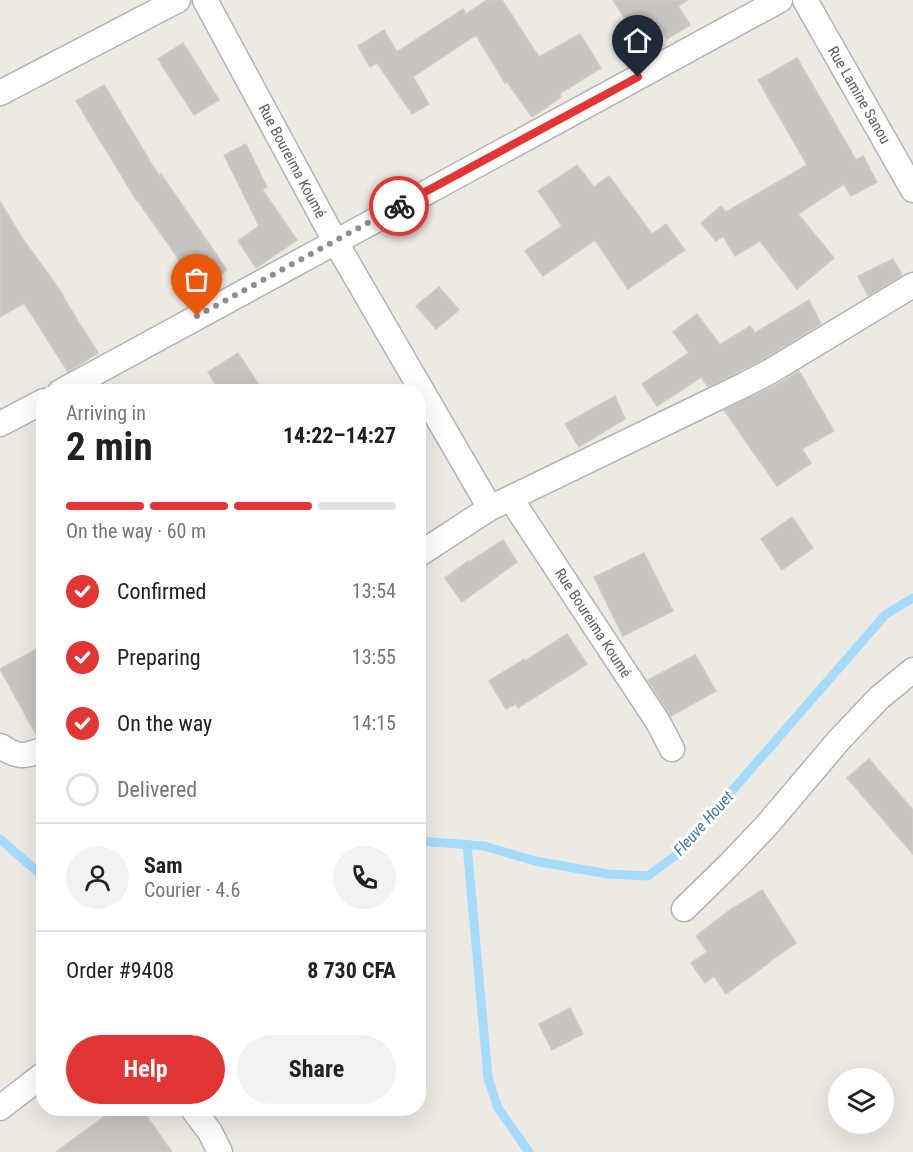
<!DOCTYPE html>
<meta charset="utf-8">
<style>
body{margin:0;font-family:"Roboto Condensed",sans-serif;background:#f2f2f2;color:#222;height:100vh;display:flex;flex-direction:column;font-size:22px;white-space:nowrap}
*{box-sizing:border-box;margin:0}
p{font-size:20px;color:#767676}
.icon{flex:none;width:33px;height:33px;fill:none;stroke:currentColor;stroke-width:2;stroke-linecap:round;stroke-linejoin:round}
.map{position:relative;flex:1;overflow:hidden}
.drawer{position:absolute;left:36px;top:384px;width:390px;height:732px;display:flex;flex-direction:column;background:#fff;border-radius:24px;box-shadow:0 6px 24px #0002}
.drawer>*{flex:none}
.buttons{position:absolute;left:828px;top:1068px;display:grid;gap:12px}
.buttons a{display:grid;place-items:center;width:66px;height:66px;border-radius:50%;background:#fff;box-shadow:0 6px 24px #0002;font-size:30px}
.pin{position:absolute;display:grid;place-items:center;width:51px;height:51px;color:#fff;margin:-62px -26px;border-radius:50% 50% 50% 0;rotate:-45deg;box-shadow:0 0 6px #0007}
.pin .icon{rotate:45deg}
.courier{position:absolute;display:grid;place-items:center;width:60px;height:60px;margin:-30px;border:4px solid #e23634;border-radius:50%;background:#fff;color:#222;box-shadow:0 2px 8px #0007}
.overview em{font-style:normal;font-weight:700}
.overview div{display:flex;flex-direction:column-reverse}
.overview{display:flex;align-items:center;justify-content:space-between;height:102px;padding:0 30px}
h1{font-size:39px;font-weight:700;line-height:45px}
.bar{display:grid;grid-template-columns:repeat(4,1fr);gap:9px 6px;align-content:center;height:72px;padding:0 30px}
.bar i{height:8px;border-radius:4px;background:#e0e0e0}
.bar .active{background:#e23634}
.bar p{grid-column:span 4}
.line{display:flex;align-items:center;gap:15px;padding:0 30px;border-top:2px solid #e0e0e0}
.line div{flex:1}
.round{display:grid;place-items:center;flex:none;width:63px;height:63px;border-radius:32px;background:#f2f2f2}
ol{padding:0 30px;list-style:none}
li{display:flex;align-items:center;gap:18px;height:66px}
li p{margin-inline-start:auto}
li .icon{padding:6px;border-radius:50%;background:#e23634;color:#fff;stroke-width:4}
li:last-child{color:#767676}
li i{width:33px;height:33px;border:3px solid #e0e0e0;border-radius:50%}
.cta{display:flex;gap:12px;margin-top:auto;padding:12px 30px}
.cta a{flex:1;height:69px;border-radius:36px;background:#e23634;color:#fff;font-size:24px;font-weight:700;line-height:69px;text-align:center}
.cta a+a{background:#f2f2f2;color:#222}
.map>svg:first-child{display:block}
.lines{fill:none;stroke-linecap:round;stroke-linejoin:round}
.stream{stroke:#a5dbfb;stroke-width:9}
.building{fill:#c8c5c0;stroke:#d1cbc1;stroke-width:1.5}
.minor-casing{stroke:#b0b4b8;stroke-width:27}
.minor{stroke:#fff;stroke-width:24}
.done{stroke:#8e9090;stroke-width:6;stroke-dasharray:0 10.8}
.route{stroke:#e23634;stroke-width:8}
.labels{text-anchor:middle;stroke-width:6;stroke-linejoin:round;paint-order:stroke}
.street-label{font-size:15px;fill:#5b5f63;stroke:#fff}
.water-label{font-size:16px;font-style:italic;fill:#4077a4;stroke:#fff}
</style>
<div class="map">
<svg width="913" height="1152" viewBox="0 0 913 1152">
<rect width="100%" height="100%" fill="#edeae3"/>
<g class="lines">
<!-- stream -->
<g class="stream">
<polyline points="0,839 39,873 44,874"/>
<polyline points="418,841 484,846 535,861 608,874 648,876 676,855 886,614 913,598"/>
<polyline points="467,845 488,1078 498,1108 529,1152"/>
</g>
</g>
<!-- building -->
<g class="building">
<polygon points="487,0 502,0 539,57 580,34 601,68 559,94 561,97 532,117 507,82 505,83 476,35 413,77 429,104 412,114 377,63 370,67 358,46 384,30 397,52 463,9 466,14"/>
<polygon points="613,0 688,0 678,6 690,25 667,39 655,20 634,33"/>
<polygon points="183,43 219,100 194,115 158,59"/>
<polygon points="797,58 856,160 863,156 877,182 851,196 844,184 798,214 834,258 797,289 760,241 735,256 723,236 716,241 701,223 721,206 726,212 807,165 758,80"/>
<polygon points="104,85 159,176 161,174 227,270 200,290 138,201 137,201 76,101"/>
<polygon points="246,144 267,187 262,189 297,240 256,268 238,241 259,226 224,155"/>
<polygon points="577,165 594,187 609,176 652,234 666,224 685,250 628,289 595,240 543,276 525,251 562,226 538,191"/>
<polygon points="0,202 23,239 64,296 63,297 98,353 68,372 24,303 0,317"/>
<polygon points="893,259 902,275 868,296 858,276"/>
<polygon points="439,287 459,310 436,329 416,306"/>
<polygon points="809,300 821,324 764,359 708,387 701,377 657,406 642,384 689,353 673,332 697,314 720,345 750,326 755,333"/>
<polygon points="238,353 264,392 220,392 208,372"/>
<polygon points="799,371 834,431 802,449 811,463 777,486 724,410 778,384"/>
<polygon points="615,396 625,419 579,447 565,424"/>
<polygon points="792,517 813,548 782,570 761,539"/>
<polygon points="503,540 517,562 462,602 445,578 468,561 469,562"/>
<polygon points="644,553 673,611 623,636 594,577"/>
<polygon points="567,634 587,664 518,708 516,704 506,709 489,681 524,659 525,661"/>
<polygon points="44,645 44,735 37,736 0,669"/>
<polygon points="695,655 716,691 671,716 648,680"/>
<polygon points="869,759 913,810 913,854 847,778"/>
<polygon points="762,890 796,943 770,961 770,962 726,994 714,976 705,983 691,963 707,952 696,936 734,907 735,907"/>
<polygon points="570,1008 583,1034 552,1050 539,1024"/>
<polygon points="116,1108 141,1108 172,1152 56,1152"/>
</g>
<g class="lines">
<!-- minor casing -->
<g class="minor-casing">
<g id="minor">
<polyline points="205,0 335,241 490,508"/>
<polyline points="805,0 913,190"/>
<polyline points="0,93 178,0"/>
<polyline points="60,392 780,0"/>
<polyline points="0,424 44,401"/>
<polyline points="511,499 658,722 672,749"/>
<polyline points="418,555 490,508 744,385 771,371 913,285"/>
<path d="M0 746C19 758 23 757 44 749"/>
<polyline points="684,909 730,864 767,825 839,740 879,698 913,670"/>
<polyline points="0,1108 44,1074"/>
<polyline points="192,1108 210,1132 220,1152"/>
</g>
</g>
<!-- minor -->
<use href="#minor" class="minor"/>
</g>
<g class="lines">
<!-- done -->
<polyline class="done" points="197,316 399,206"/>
<!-- route -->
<polyline class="route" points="399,206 638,77"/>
</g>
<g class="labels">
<!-- street labels -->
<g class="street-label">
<text transform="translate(859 95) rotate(60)" y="5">Rue Lamine Sanou</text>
<text transform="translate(292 161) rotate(62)" y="5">Rue Boureima Koumé</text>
<text transform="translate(593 623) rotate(57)" y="5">Rue Boureima Koumé</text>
</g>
<!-- water labels -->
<g class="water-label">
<text transform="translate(703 823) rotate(-48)" y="6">Fleuve Houet</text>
</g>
</g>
</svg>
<div class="buttons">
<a><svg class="icon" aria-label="layers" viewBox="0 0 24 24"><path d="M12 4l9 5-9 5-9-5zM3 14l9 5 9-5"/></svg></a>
</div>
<div class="pin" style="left:197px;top:316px;background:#ea580c"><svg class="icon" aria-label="bag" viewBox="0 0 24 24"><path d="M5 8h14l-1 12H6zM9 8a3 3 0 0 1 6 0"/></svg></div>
<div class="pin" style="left:638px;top:77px;background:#1f2937"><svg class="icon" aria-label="home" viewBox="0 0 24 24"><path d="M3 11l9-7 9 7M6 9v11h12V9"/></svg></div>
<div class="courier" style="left:399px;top:206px"><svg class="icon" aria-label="bike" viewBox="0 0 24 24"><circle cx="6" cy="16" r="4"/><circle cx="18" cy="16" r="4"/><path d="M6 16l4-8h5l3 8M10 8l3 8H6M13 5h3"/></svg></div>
<section class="drawer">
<div class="overview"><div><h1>2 min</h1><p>Arriving in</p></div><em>14:22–14:27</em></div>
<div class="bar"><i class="active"></i><i class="active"></i><i class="active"></i><i></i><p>On the way · 60 m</p></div>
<ol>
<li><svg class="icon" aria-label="check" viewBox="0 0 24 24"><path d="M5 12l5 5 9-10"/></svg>Confirmed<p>13:54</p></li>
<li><svg class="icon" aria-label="check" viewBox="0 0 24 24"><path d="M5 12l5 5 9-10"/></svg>Preparing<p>13:55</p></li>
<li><svg class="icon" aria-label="check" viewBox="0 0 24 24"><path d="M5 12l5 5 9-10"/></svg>On the way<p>14:15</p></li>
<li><i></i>Delivered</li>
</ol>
<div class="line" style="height:108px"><a class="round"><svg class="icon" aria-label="person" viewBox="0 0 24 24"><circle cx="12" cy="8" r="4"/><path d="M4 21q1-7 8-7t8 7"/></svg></a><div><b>Sam</b><p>Courier · 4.6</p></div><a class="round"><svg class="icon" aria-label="phone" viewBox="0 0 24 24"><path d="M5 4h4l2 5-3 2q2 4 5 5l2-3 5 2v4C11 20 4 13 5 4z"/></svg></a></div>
<div class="line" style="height:78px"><div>Order #9408</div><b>8 730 CFA</b></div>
<div class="cta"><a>Help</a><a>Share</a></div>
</section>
</div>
